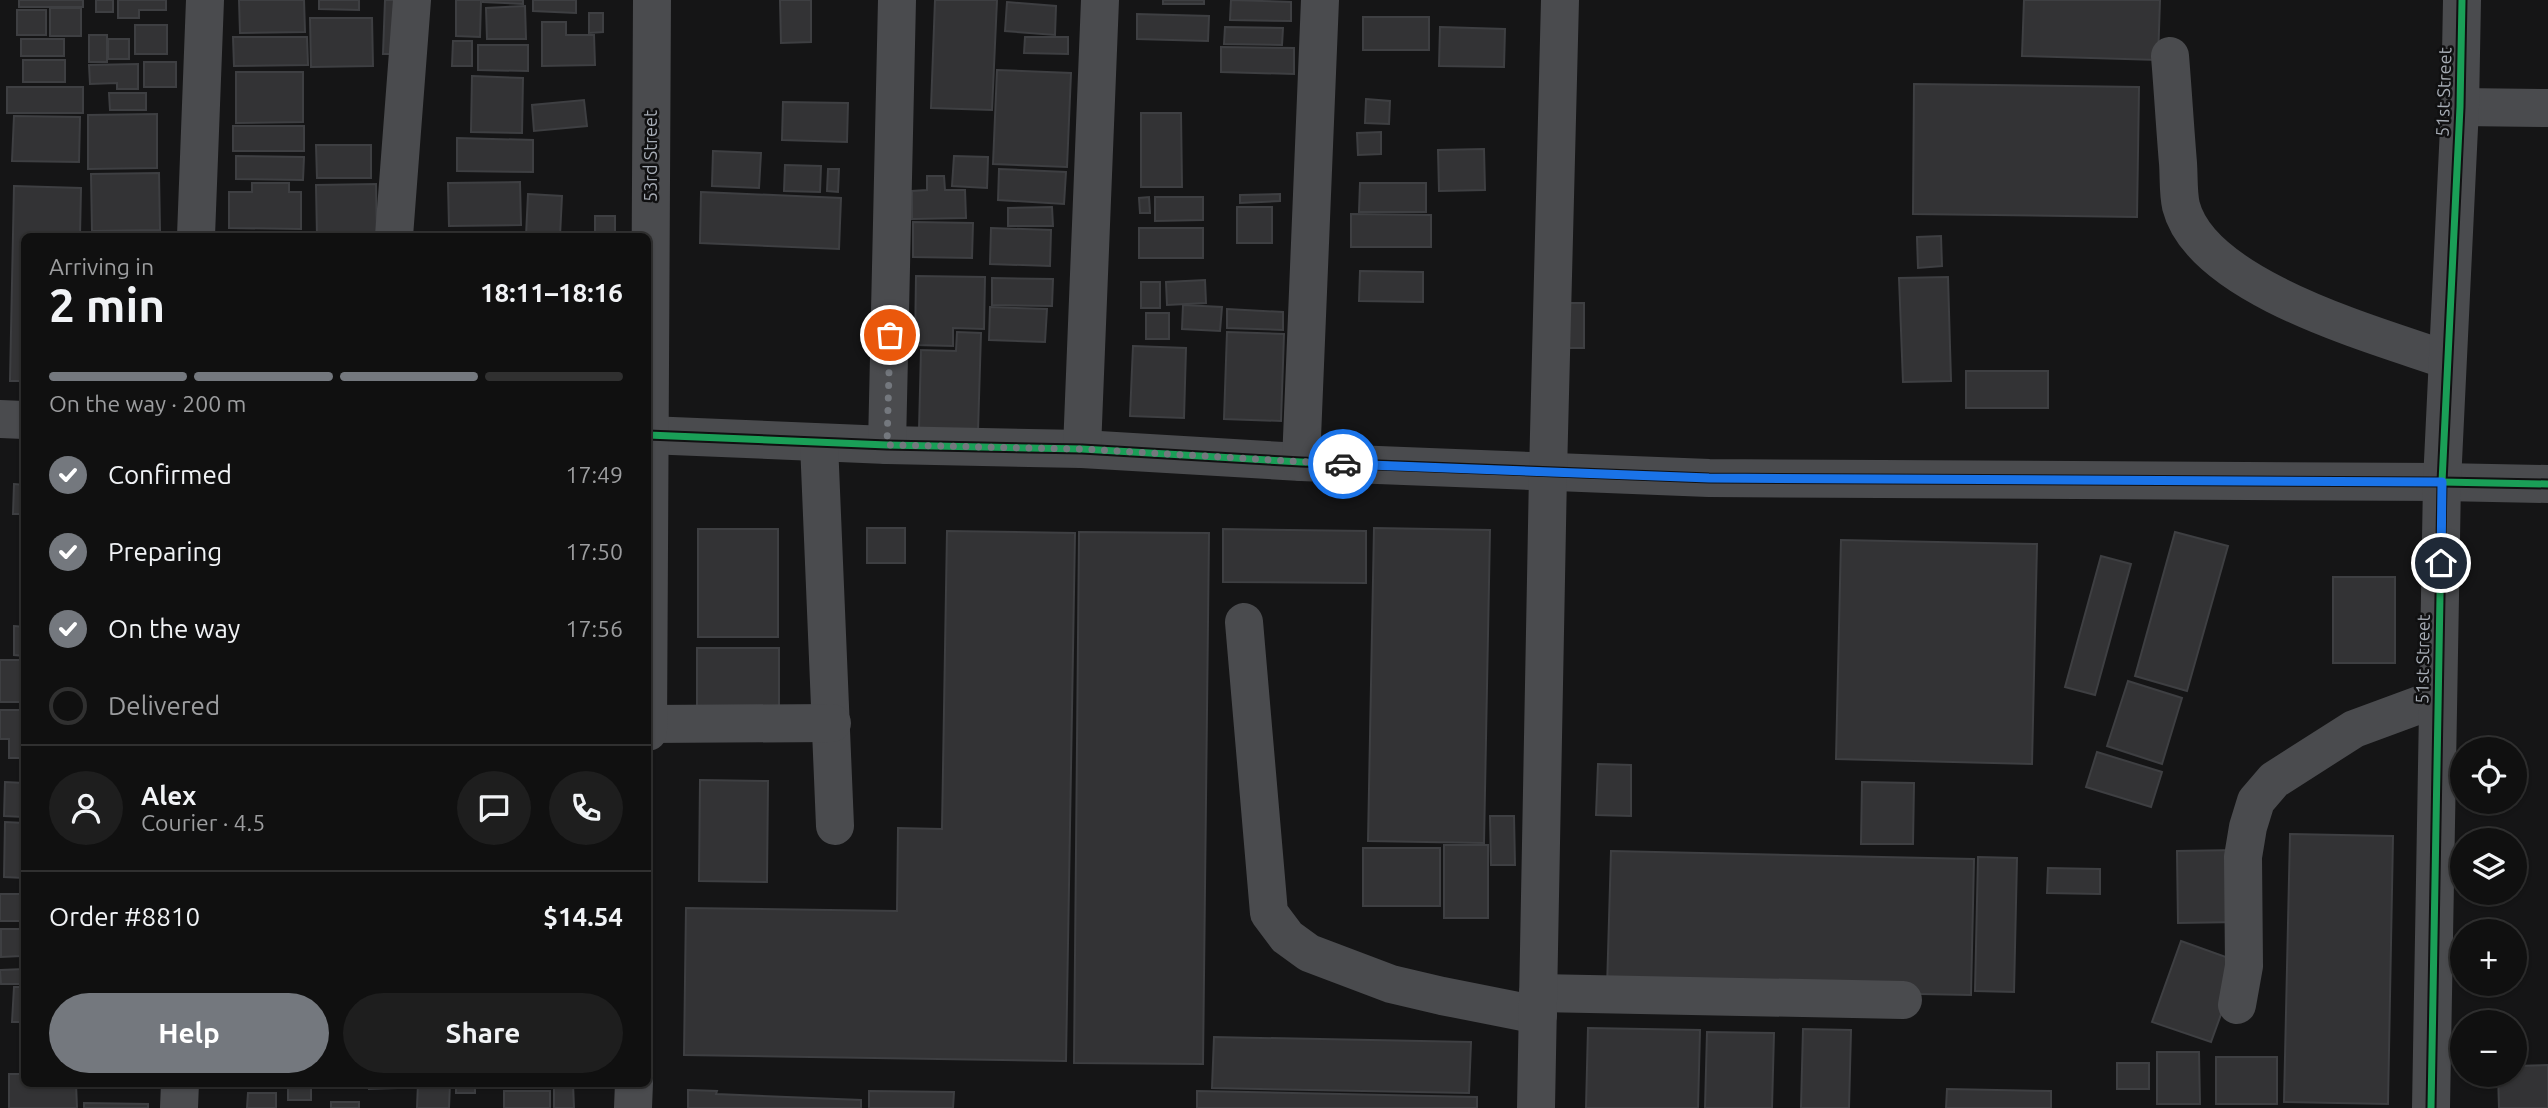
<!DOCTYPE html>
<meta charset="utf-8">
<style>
body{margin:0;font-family:Ubuntu,sans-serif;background:#1e1e1e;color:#f1f3f6;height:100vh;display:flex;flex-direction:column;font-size:26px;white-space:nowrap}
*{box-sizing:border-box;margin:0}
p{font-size:23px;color:#9c9d9f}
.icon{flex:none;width:38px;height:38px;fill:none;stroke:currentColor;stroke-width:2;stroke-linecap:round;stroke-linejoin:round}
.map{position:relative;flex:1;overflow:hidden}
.sheet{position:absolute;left:21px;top:233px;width:630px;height:854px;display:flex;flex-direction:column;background:#101010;border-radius:10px;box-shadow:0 2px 5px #0004,0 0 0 2px #303030}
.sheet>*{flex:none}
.buttons{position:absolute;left:2450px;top:737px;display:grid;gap:14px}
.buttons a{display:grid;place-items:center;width:77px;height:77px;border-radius:50%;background:#101010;box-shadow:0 2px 5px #0004,0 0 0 2px #303030;font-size:35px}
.pin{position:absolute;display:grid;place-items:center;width:60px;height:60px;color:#fff;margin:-30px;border:4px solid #fff;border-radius:50%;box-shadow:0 2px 7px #0007}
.courier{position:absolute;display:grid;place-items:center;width:70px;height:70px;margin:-35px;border:5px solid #1a73e8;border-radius:50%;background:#fff;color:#222;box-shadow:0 2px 9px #0007}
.overview em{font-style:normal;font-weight:700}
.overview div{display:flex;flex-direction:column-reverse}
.overview{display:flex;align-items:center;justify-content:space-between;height:119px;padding:0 28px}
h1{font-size:46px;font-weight:700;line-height:52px}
.bar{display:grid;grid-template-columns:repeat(4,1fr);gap:10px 7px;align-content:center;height:84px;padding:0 28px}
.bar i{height:9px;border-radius:5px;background:#303030}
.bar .on{background:#74787e}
.bar p{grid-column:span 4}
.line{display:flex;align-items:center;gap:18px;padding:0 28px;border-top:2px solid #303030}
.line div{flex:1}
.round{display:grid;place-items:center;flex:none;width:74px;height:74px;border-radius:37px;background:#1e1e1e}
ol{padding:0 28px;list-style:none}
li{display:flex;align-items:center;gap:21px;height:77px}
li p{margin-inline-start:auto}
li .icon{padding:7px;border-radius:50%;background:#74787e;color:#fff;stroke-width:4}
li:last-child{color:#9c9d9f}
li i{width:38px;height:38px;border:4px solid #303030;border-radius:50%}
.cta{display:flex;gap:14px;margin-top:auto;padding:14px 28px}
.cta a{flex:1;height:80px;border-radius:42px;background:#74787e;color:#fff;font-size:28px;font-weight:700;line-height:80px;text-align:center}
.cta a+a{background:#1e1e1e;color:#f1f3f6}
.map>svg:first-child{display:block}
.building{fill:#333335;stroke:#3e3f42;stroke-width:2}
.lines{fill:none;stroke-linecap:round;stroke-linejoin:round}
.minor{stroke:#4a4b4e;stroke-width:38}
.cycleway-casing{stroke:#101011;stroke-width:11}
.cycleway{stroke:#1a9f57;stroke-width:7}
.done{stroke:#74787e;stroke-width:7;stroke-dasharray:0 12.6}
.route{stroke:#1a73e8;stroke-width:9}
.labels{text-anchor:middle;stroke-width:5;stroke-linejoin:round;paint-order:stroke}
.street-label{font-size:18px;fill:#a7adb6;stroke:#101011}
</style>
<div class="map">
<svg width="2548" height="1108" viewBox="0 0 2548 1108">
<rect width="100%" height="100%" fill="#151516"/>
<!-- building -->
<g class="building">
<rect x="19" y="0" width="64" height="7"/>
<rect x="96" y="0" width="17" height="12"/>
<polygon points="118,0 166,0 166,10 139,10 139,18 118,18"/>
<polygon points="239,0 304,0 305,32 240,33"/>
<polygon points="319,0 359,0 359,10 319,9"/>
<polygon points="385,0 399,0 398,54 383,54"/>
<polygon points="456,0 481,0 480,37 456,36"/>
<polygon points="483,0 523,0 523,4 483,2"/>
<polygon points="533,0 576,0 576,13 533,11"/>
<polygon points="780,0 811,0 811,42 781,43"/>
<polygon points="935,0 997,0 992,110 931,108"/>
<rect x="1163" y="0" width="41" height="4"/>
<polygon points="1231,0 1291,2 1291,21 1230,20"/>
<polygon points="2024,0 2160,0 2158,60 2022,56"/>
<polygon points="1007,2 1056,6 1055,35 1005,31"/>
<polygon points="525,6 526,39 487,39 486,8"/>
<rect x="50" y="8" width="31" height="28"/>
<rect x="17" y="10" width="29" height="25"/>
<polygon points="589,13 603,13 603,32 589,33"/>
<polygon points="1137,14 1209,16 1208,41 1137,39"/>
<rect x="1363" y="17" width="66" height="33"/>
<polygon points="310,18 372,18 373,66 311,67"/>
<polygon points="542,22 566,22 566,35 594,35 595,65 542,66"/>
<rect x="135" y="25" width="32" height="29"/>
<polygon points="1225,27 1283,28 1282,45 1224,44"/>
<polygon points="1440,27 1505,29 1504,67 1439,66"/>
<rect x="89" y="35" width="18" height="27"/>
<polygon points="233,37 307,37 308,65 234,66"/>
<polygon points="1025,37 1068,37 1068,54 1024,53"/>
<rect x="21" y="39" width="43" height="17"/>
<rect x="108" y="39" width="21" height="20"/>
<polygon points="453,41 472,41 472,66 452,66"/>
<polygon points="478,45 528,45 528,71 478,70"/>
<polygon points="1221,47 1294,48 1294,74 1221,72"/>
<rect x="23" y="60" width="42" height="22"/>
<rect x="144" y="62" width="32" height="25"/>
<polygon points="138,64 138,89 117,89 117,83 90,84 89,65"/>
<polygon points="997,70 1071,73 1067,167 993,164"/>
<polygon points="236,72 303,72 303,122 236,123"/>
<polygon points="472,76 523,78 522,133 471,132"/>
<polygon points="1914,84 2139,87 2137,217 1913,214"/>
<rect x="7" y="87" width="76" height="26"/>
<polygon points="109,93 146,93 146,110 110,110"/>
<polygon points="1366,99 1390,101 1389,124 1365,123"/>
<polygon points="584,100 587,126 534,131 532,105"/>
<polygon points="783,102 848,103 847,142 782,140"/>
<polygon points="1141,113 1181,113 1182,187 1141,187"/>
<polygon points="157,114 157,168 88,169 88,115"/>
<polygon points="14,116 80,117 79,162 12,161"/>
<rect x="233" y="126" width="71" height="25"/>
<polygon points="1381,132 1381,154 1358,155 1357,133"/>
<polygon points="457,138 533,140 533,172 457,171"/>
<polygon points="316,145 371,145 371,178 317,178"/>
<polygon points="1484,149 1485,190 1439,191 1438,150"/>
<polygon points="713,151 761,153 759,188 712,186"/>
<polygon points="236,156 304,157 303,180 236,179"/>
<polygon points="954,156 988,157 987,188 952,186"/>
<polygon points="785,165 821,166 820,192 784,191"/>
<polygon points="828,169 839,169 838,192 827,191"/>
<polygon points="999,169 1066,172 1064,204 998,200"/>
<polygon points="159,173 160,230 92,231 91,174"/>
<polygon points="927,176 944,176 945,190 965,190 966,218 912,219 912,191 927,190"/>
<polygon points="520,182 521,225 449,226 448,183"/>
<polygon points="252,183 289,183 289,192 301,192 301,229 229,228 229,192 252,192"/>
<polygon points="1360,183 1426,183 1426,212 1359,212"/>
<polygon points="376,184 377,236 317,236 316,185"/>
<polygon points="14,186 81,188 80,236 24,236 24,381 10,381"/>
<polygon points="701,192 841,198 839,249 700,243"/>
<polygon points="528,194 562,196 560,236 526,236"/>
<polygon points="1280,194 1280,201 1240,203 1240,195"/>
<polygon points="1149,197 1150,213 1140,213 1139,198"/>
<polygon points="1155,197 1203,197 1203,220 1155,221"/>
<polygon points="1052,207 1053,226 1008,226 1008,208"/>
<rect x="1237" y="207" width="35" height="36"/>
<polygon points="1351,214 1431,215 1431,247 1351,247"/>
<rect x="595" y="216" width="20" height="20"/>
<polygon points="913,222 973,223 972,258 913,257"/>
<polygon points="991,228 1051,230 1050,266 990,264"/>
<rect x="1139" y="228" width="64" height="30"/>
<polygon points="231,233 301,235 301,236 230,236"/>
<polygon points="459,233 519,235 458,236"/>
<polygon points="1941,236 1942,266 1918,268 1917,237"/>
<polygon points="1360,271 1423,272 1423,302 1359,301"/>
<polygon points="916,276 985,277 984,329 953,328 953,346 915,345"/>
<polygon points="1948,277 1951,381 1903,382 1899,278"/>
<polygon points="992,278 1053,279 1052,306 992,305"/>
<polygon points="1205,280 1206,303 1167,305 1166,282"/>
<rect x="1141" y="282" width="19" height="26"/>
<rect x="1567" y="303" width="17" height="45"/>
<polygon points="1183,305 1222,307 1220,331 1182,329"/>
<polygon points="990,307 1047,309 1045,342 989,340"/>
<polygon points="1227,309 1283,312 1283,330 1227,328"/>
<rect x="1146" y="313" width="23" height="26"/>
<polygon points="957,332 981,333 978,431 919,430 921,350 956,351"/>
<polygon points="1227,332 1284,334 1281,421 1224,419"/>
<polygon points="1133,346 1186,348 1184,418 1130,416"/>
<rect x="1966" y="371" width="82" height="37"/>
<polygon points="14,484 24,485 24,514 13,514"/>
<rect x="867" y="528" width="38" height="35"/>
<polygon points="1374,528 1490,530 1484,843 1368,841"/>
<rect x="698" y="529" width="80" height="108"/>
<polygon points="1223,529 1366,531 1366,583 1223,582"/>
<polygon points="947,531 1075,533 1066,1061 684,1055 686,908 897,911 898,828 942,829"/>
<polygon points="1079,532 1209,533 1203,1064 1074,1063"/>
<polygon points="2175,532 2228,546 2187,691 2135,676"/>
<polygon points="1841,540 2037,544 2032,764 1836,759"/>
<polygon points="2101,556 2131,564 2095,695 2065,687"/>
<rect x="2333" y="577" width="62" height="86"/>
<polygon points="14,626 24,627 24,656 14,655"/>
<rect x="697" y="648" width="82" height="68"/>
<rect x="0" y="660" width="20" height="42"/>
<polygon points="2128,681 2182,698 2162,764 2107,746"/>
<polygon points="0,710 24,710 24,758 9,758 9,739 0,739"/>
<polygon points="2097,752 2162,772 2151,807 2086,787"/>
<polygon points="1598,764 1631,765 1631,816 1596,815"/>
<polygon points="700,780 768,781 767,882 699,881"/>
<polygon points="5,782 24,783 24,817 4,816"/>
<polygon points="1862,782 1914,783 1913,844 1861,844"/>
<polygon points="1490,816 1514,816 1515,865 1491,865"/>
<polygon points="5,822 24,823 24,878 4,877"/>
<polygon points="2290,834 2393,836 2388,1104 2284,1102"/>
<rect x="1444" y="845" width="44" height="73"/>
<rect x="1363" y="848" width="77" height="58"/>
<polygon points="2238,850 2239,922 2178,923 2177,851"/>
<polygon points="1611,851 1974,859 1971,995 1607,988"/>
<polygon points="1978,857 2017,858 2014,992 1975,991"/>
<polygon points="2048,868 2100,869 2100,894 2047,893"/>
<rect x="0" y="894" width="24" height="27"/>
<polygon points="1,929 20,929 21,956 1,957"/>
<polygon points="2181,941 2240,962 2211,1042 2152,1022"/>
<polygon points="24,969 24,984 1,984 0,970"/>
<polygon points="14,987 24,987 24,1022 12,1022"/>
<polygon points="1588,1028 1700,1030 1698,1108 1586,1108"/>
<polygon points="1803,1029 1851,1030 1849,1108 1801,1108"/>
<polygon points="1707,1032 1774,1033 1772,1108 1705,1108"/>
<polygon points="1214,1037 1471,1042 1469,1093 1212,1088"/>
<polygon points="2157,1052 2199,1052 2200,1104 2157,1104"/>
<rect x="2216" y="1057" width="61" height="47"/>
<rect x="2117" y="1063" width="32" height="26"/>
<polygon points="2548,1065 2548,1108 2499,1108 2498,1074 2515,1074 2515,1066"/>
<polygon points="9,1074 24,1074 24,1083 76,1083 77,1108 9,1108"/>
<rect x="288" y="1083" width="23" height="17"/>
<rect x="338" y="1083" width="26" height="4"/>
<polygon points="369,1083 397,1083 397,1088 369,1089"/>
<polygon points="418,1083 450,1083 449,1108 417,1108"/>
<rect x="456" y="1083" width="19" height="10"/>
<polygon points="554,1083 573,1083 574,1108 554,1108"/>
<polygon points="1947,1089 2051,1091 2051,1108 1946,1108"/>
<polygon points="688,1090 717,1091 716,1094 861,1100 861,1108 688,1108"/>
<rect x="504" y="1091" width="46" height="17"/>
<polygon points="869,1091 954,1092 953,1108 869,1108"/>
<polygon points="1197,1091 1477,1097 1477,1108 1197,1108"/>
<polygon points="248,1093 276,1093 276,1108 247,1108"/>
<rect x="331" y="1102" width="28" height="6"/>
<polygon points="84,1103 148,1104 148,1108 84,1108"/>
</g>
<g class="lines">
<!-- minor -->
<g class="minor">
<path d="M2170 56C2173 92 2175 128 2178 163 2179 177 2178 193 2181 206 2202 288 2376 335 2447 360"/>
<polyline points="2460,107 2548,108"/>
<polyline points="196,236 205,0"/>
<polyline points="394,236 412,0"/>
<polyline points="0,419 24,420"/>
<polyline points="648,435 887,445 1082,449 1301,462 1709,478 2442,482 2548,484"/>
<polyline points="819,443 835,826"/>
<polyline points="887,445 897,0"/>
<polyline points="1082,449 1100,0"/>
<polyline points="1301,462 1320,0"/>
<polyline points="1244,622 1269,913 1287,937 1309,953 1391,984 1442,996 1538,1015"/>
<polyline points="648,724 832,723"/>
<polyline points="648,732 652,0"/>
<polyline points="1538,993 1903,1000"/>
<polyline points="2237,1005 2244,966 2243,857 2248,827 2256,801 2274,780 2354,729 2438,698"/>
<polyline points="179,1108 180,1083"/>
<polyline points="633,1108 634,1083"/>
<polyline points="1536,1108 1548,473 1560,0"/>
<polyline points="2431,1108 2442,482 2460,107 2462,0"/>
</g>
<!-- cycleway casing -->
<g class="cycleway-casing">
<g id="cycleway">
<polyline points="648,435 887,445 1082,449 1301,462 1709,478 2442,482 2548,484"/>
<polyline points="2431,1108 2442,482 2460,107 2462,0"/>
</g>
</g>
<!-- cycleway -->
<use href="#cycleway" class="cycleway"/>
</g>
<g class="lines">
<!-- done -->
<polyline class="done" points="890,335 887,445 1082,449 1343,464"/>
<!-- route -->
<polyline class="route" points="1343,464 1709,478 2442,482 2441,563"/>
</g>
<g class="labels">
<!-- street labels -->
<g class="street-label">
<text transform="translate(2444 92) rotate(-88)" y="6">51st Street</text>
<text transform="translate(651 156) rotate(-90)" y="6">53rd Street</text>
<text transform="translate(2423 659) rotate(-89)" y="6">51st Street</text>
</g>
</g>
</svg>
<div class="buttons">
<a><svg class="icon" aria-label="locate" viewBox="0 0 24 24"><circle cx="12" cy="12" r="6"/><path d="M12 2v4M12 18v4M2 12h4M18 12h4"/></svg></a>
<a><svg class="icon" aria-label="layers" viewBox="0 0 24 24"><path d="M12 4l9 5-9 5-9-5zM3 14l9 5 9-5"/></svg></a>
<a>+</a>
<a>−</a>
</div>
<div class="pin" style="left:890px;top:335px;background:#ea580c"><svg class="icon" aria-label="bag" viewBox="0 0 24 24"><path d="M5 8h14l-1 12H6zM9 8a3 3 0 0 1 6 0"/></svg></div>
<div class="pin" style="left:2441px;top:563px;background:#1f2937"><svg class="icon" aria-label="home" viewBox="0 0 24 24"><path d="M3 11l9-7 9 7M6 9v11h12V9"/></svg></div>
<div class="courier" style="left:1343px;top:464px"><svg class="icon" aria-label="car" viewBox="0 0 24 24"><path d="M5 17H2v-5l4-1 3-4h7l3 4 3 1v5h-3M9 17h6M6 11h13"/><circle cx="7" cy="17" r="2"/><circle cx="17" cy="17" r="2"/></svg></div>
<section class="sheet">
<div class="overview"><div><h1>2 min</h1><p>Arriving in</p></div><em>18:11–18:16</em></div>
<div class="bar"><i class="on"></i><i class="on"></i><i class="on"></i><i></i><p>On the way · 200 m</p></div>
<ol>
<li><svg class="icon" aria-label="check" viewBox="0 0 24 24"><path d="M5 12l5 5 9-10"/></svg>Confirmed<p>17:49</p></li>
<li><svg class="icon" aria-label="check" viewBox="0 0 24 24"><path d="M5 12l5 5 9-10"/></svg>Preparing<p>17:50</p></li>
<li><svg class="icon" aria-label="check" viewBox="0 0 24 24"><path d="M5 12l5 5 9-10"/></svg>On the way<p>17:56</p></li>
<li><i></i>Delivered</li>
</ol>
<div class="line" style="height:126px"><a class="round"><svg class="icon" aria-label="person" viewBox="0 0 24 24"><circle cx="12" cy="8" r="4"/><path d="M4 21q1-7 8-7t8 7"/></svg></a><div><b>Alex</b><p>Courier · 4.5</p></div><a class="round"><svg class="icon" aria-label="chat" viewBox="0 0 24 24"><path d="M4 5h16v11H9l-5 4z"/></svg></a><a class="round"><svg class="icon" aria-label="phone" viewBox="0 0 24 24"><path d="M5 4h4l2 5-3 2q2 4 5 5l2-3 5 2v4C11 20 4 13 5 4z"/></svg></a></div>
<div class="line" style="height:91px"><div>Order #8810</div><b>$14.54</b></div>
<div class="cta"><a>Help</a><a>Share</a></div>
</section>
</div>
